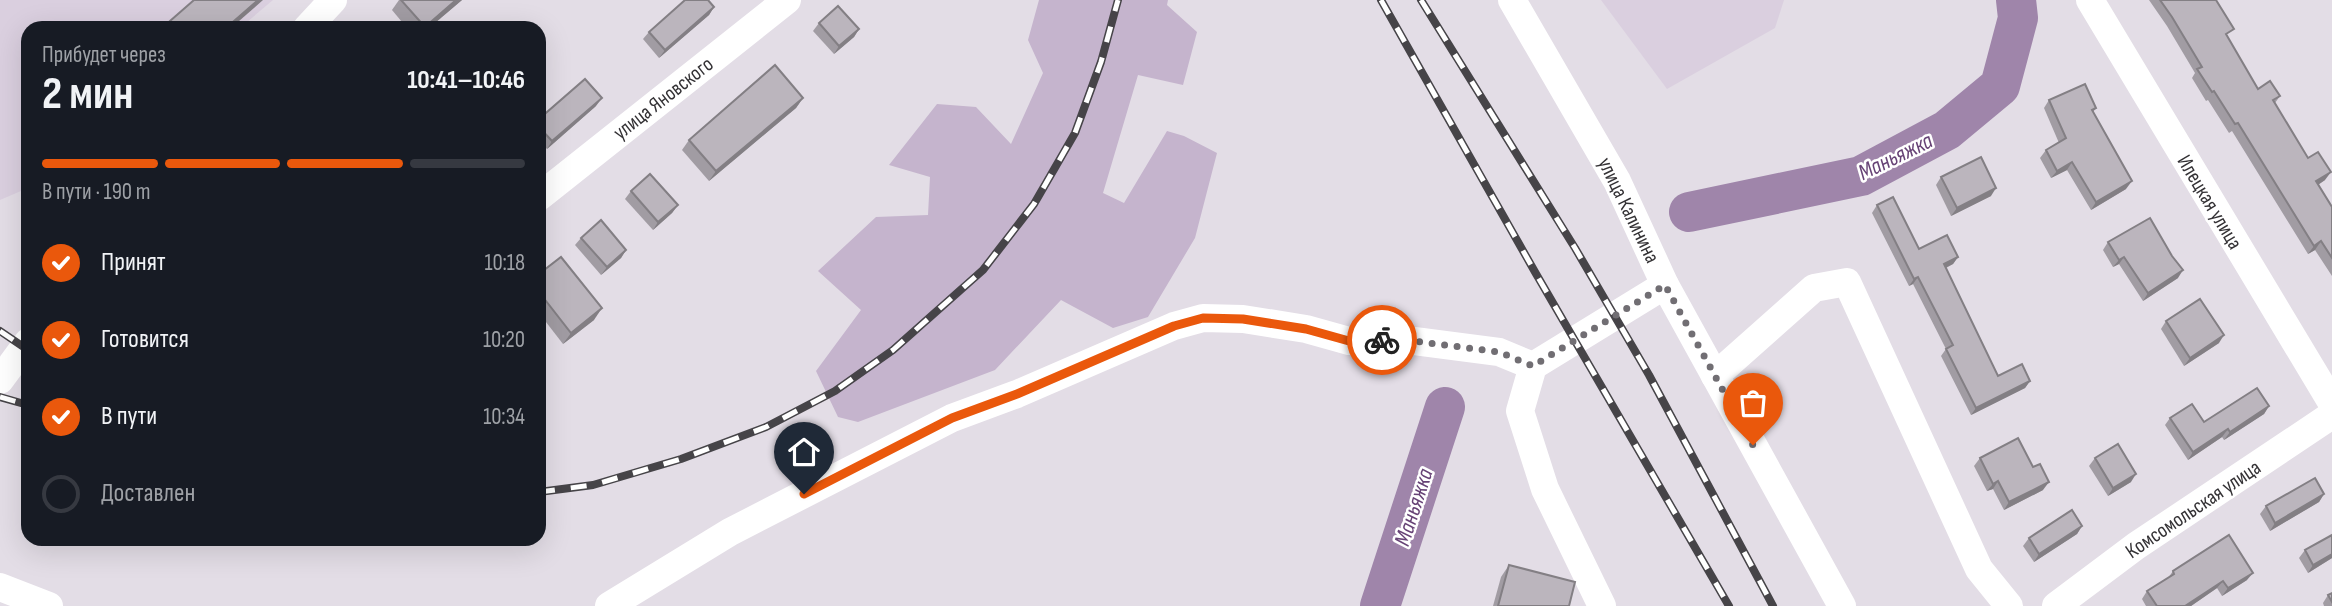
<!DOCTYPE html>
<html lang="ru">
<meta charset="utf-8">
<style>
body{margin:0;font-family:"Sofia Sans Condensed",sans-serif;background:#20242c;color:#f1f3f6;height:100vh;display:flex;flex-direction:column;font-size:26px;white-space:nowrap}
*{box-sizing:border-box;margin:0}
p{font-size:23px;color:#9ea1a6}
.icon{flex:none;width:38px;height:38px;fill:none;stroke:currentColor;stroke-width:2;stroke-linecap:round;stroke-linejoin:round}
.map{position:relative;flex:1;overflow:hidden}
.side{position:absolute;left:21px;top:21px;width:525px;height:525px;display:flex;flex-direction:column;background:#171b24;border-radius:21px;box-shadow:0 7px 28px #0002}
.side>*{flex:none}
.pin{position:absolute;display:grid;place-items:center;width:60px;height:60px;color:#fff;margin:-72px -30px;border-radius:50% 50% 50% 0;rotate:-45deg;box-shadow:0 0 7px #0007}
.pin .icon{rotate:45deg}
.courier{position:absolute;display:grid;place-items:center;width:70px;height:70px;margin:-35px;border:5px solid #ea580c;border-radius:50%;background:#fff;color:#222;box-shadow:0 2px 9px #0007}
.overview em{font-style:normal;font-weight:700}
.overview div{display:flex;flex-direction:column-reverse}
.overview{display:flex;align-items:center;justify-content:space-between;height:119px;padding:0 21px}
h1{font-size:46px;font-weight:700;line-height:52px}
.bar{display:grid;grid-template-columns:repeat(4,1fr);gap:10px 7px;align-content:center;height:84px;padding:0 21px}
.bar i{height:9px;border-radius:5px;background:#363941}
.bar .selected{background:#ea580c}
.bar p{grid-column:span 4}
ol{padding:0 21px;list-style:none}
li{display:flex;align-items:center;gap:21px;height:77px}
li p{margin-inline-start:auto}
li .icon{padding:7px;border-radius:50%;background:#ea580c;color:#fff;stroke-width:4}
li:last-child{color:#9ea1a6}
li i{width:38px;height:38px;border:4px solid #363941;border-radius:50%}
.map>svg:first-child{display:block}
.built{fill:#dacfdf}
.green{fill:#c5b4cd}
.lines{fill:none;stroke-linecap:round;stroke-linejoin:round}
.river{stroke:#9f85aa;stroke-width:40}
.minor{stroke:#fff;stroke-width:28}
.rail-casing{stroke:#464448;stroke-width:8}
.rail{stroke:#fff;stroke-width:5;stroke-dasharray:16;stroke-linecap:butt}
.wall{fill:#a19ca3}
.shaded-wall{fill:#837f84}
.building{fill:#bbb5bd;stroke:#837f84;stroke-width:2}
.done{stroke:#716e73;stroke-width:7;stroke-dasharray:0 12.6}
.route{stroke:#ea580c;stroke-width:9}
.labels{text-anchor:middle;stroke-width:5;stroke-linejoin:round;paint-order:stroke}
.street-label{font-size:21px;fill:#343235;stroke:#fff}
.water-label{font-size:23px;font-style:italic;fill:#674376;stroke:#fff}
</style>
<div class="map">
<svg width="2332" height="606" viewBox="0 0 2332 606">
<rect width="100%" height="100%" fill="#e3dde6"/>
<!-- built -->
<g class="built">
<polygon points="0,0 273,0 240,28 28,28 28,188 0,200"/>
<polygon points="1601,0 1784,0 1775,28 1667,89"/>
</g>
<!-- green -->
<polygon class="green" points="1039,0 1168,0 1167,5 1197,32 1183,85 1138,75 1103,193 1124,203 1167,131 1184,136 1217,153 1195,238 1148,317 1113,328 1061,300 995,370 858,422 838,417 816,371 861,310 818,271 876,217 928,215 930,177 889,165 937,104 976,107 1011,144 1043,73 1028,40"/>
<g class="lines">
<!-- river -->
<g class="river">
<polyline points="1689,212 1861,176 1947,130 2000,86 2018,18 2016,0"/>
<polyline points="1380,606 1445,407"/>
</g>
<!-- minor -->
<g class="minor">
<polyline points="1512,0 1617,181 1665,285 1842,606"/>
<polyline points="2090,0 2332,403"/>
<polyline points="307,28 333,0"/>
<polyline points="539,197 787,0"/>
<polyline points="1715,376 1814,288 1847,282 1979,569 2009,606"/>
<polyline points="0,380 28,342"/>
<polyline points="0,587 49,606"/>
<polyline points="609,606 730,532 952,418 1017,394 1174,326 1203,318 1243,319 1306,329 1349,341 1399,339 1499,352 1533,366"/>
<polyline points="1602,606 1545,489 1520,411 1533,366 1665,285"/>
<polyline points="2056,606 2136,546 2332,415"/>
</g>
<!-- rail casing -->
<g class="rail-casing">
<g id="rail">
<polyline points="1381,0 1535,272 1729,606"/>
<polyline points="1421,0 1575,248 1649,375 1773,606"/>
<polyline points="0,331 28,350"/>
<polyline points="0,397 28,405"/>
<polyline points="539,492 593,485 681,459 766,427 835,391 893,350 983,270 1034,204 1075,133 1101,62 1118,0"/>
</g>
</g>
<!-- rail -->
<use href="#rail" class="rail"/>
</g>
<!-- wall -->
<g class="wall">
<polygon points="399,0 462,0 429,28 407,28 392,10"/>
<polygon points="2149,0 2216,0 2228,38 2258,89 2280,96 2275,103 2308,158 2325,180 2318,185 2332,207 2332,276 2315,250 2308,254 2232,131 2229,133 2208,100 2206,101 2192,78 2195,73 2167,26"/>
<polygon points="714,7 709,15 659,58 643,39 649,32"/>
<polygon points="819,23 859,29 854,37 834,54 813,31"/>
<polygon points="803,98 796,108 709,181 682,150 689,140"/>
<polygon points="2049,100 2096,108 2093,112 2126,189 2091,210 2067,170 2051,178 2040,158 2046,150 2059,143 2044,108"/>
<polygon points="596,106 547,149 539,141 539,119"/>
<polygon points="1941,177 1991,196 1951,216 1936,185"/>
<polygon points="631,191 678,205 672,213 653,230 625,199"/>
<polygon points="1877,205 1919,249 1958,257 1953,264 1946,268 1998,376 2030,381 2025,388 1971,415 1941,356 1946,349 1913,284 1909,286 1872,213"/>
<polygon points="581,238 626,250 621,258 601,275 575,245"/>
<polygon points="2108,242 2172,256 2178,278 2143,301 2119,264 2113,267 2103,250"/>
<polygon points="539,274 594,320 563,344 539,313"/>
<polygon points="2166,321 2219,343 2184,366 2161,329"/>
<polygon points="2269,406 2264,414 2224,440 2222,437 2188,460 2165,425 2170,418 2204,422"/>
<polygon points="1980,458 2043,490 2004,510 1993,489 1987,491 1974,466"/>
<polygon points="2095,458 2131,482 2108,496 2089,466"/>
<polygon points="2324,494 2319,502 2270,531 2260,514 2266,506"/>
<polygon points="2082,526 2077,534 2034,562 2023,546 2029,538"/>
<polygon points="2332,535 2332,558 2308,573 2299,558 2305,550"/>
<polygon points="1509,565 1569,606 1493,606 1501,577"/>
<polygon points="2173,571 2247,580 2222,596 2217,588 2191,606 2146,606 2142,599 2147,591 2168,578"/>
<polygon points="2332,593 2332,606 2324,606 2323,603 2328,595"/>
</g>
<!-- shaded-wall -->
<g class="shaded-wall">
<polygon points="258,0 263,0 231,28 226,28"/>
<polygon points="456,0 462,0 429,28 424,28"/>
<polygon points="714,7 709,15 659,58 665,50"/>
<polygon points="859,29 854,37 834,54 839,46"/>
<polygon points="602,98 596,106 547,149 552,141"/>
<polygon points="803,98 796,108 709,181 716,171"/>
<polygon points="2072,162 2067,170 2051,178 2057,171"/>
<polygon points="2331,172 2325,180 2310,190 2316,181"/>
<polygon points="2132,181 2126,189 2091,210 2096,202"/>
<polygon points="1996,188 1991,196 1951,216 1957,208"/>
<polygon points="678,205 672,213 653,230 658,222"/>
<polygon points="2321,241 2315,250 2308,254 2314,246"/>
<polygon points="626,250 621,258 601,275 607,267"/>
<polygon points="1958,257 1953,264 1939,271 1944,264"/>
<polygon points="2124,257 2119,264 2113,267 2119,260"/>
<polygon points="2183,270 2178,278 2143,301 2148,293"/>
<polygon points="1918,277 1913,284 1909,286 1914,279"/>
<polygon points="602,308 594,320 563,344 571,333"/>
<polygon points="2224,335 2219,343 2184,366 2190,358"/>
<polygon points="2030,381 2025,388 1971,415 1976,408"/>
<polygon points="2269,406 2264,414 2224,440 2230,432"/>
<polygon points="2228,429 2222,437 2188,460 2193,452"/>
<polygon points="2136,474 2131,482 2108,496 2113,488"/>
<polygon points="1998,481 1993,489 1987,491 1993,484"/>
<polygon points="2049,482 2043,490 2004,510 2009,502"/>
<polygon points="2324,494 2319,502 2270,531 2275,523"/>
<polygon points="2082,526 2077,534 2034,562 2039,554"/>
<polygon points="2332,554 2332,558 2308,573 2313,565"/>
<polygon points="2253,573 2247,580 2222,596 2228,588"/>
<polygon points="2223,581 2217,588 2191,606 2185,606"/>
</g>
<!-- building -->
<g class="building">
<polygon points="194,0 258,0 226,28 162,28"/>
<polygon points="401,0 456,0 425,27"/>
<polygon points="685,0 708,0 714,7 665,50 649,32"/>
<polygon points="2160,0 2216,0 2234,29 2226,34 2258,89 2270,81 2280,96 2273,100 2308,158 2318,152 2331,172 2316,181 2332,207 2332,258 2321,241 2314,246 2238,123 2235,124 2214,91 2212,92 2197,69 2202,67 2172,17"/>
<polygon points="838,6 859,29 839,46 819,23"/>
<polygon points="775,65 803,98 716,171 689,140"/>
<polygon points="585,79 602,98 552,141 539,127 539,119"/>
<polygon points="2085,84 2096,108 2092,110 2132,181 2096,202 2072,162 2057,171 2046,150 2066,138 2049,100"/>
<polygon points="1981,157 1996,188 1957,208 1941,177"/>
<polygon points="650,174 678,205 658,222 631,191"/>
<polygon points="1893,197 1919,249 1947,235 1958,257 1944,264 1998,376 2022,364 2030,381 1976,408 1946,349 1953,345 1918,277 1914,279 1877,205"/>
<polygon points="2150,218 2172,256 2183,270 2148,293 2124,257 2119,260 2108,242"/>
<polygon points="601,220 626,250 607,267 581,238"/>
<polygon points="561,257 602,308 571,333 539,292 539,274"/>
<polygon points="2200,299 2224,335 2190,358 2166,321"/>
<polygon points="2257,388 2269,406 2230,432 2228,429 2193,452 2170,418 2192,404 2204,422"/>
<polygon points="2018,438 2033,467 2040,464 2049,482 2009,502 1998,481 1993,484 1980,458"/>
<polygon points="2118,444 2136,474 2113,488 2095,458"/>
<polygon points="2315,478 2324,494 2275,523 2266,506"/>
<polygon points="2072,510 2082,526 2039,554 2029,538"/>
<polygon points="2229,535 2253,573 2228,588 2223,581 2185,606 2157,606 2147,591 2174,574 2173,571"/>
<polygon points="2332,535 2332,554 2313,565 2305,550"/>
<polygon points="1509,565 1575,582 1569,606 1498,606"/>
<polygon points="2332,593 2332,602 2328,595"/>
</g>
<g class="lines">
<!-- done -->
<polyline class="done" points="1382,340 1398,339 1499,352 1533,366 1665,285 1753,445"/>
<!-- route -->
<polyline class="route" points="804,494 952,418 1017,394 1174,326 1203,318 1243,319 1306,329 1349,341 1382,340"/>
</g>
<g class="labels">
<!-- street labels -->
<g class="street-label">
<text transform="translate(663 98) rotate(-38)" y="7">улица Яновского</text>
<text transform="translate(2210 202) rotate(59)" y="7">Илецкая улица</text>
<text transform="translate(1629 210) rotate(64)" y="7">улица Калинина</text>
<text transform="translate(2193 509) rotate(-34)" y="7">Комсомольская улица</text>
</g>
<!-- water labels -->
<g class="water-label">
<text transform="translate(1895 156) rotate(-26)" y="8">Маньяжка</text>
<text transform="translate(1413 507) rotate(-72)" y="8">Маньяжка</text>
</g>
</g>
</svg>
<div class="pin" style="left:1753px;top:445px;background:#ea580c"><svg class="icon" aria-label="bag" viewBox="0 0 24 24"><path d="M5 8h14l-1 12H6zM9 8a3 3 0 0 1 6 0"/></svg></div>
<div class="pin" style="left:804px;top:494px;background:#1f2937"><svg class="icon" aria-label="home" viewBox="0 0 24 24"><path d="M3 11l9-7 9 7M6 9v11h12V9"/></svg></div>
<div class="courier" style="left:1382px;top:340px"><svg class="icon" aria-label="bike" viewBox="0 0 24 24"><circle cx="6" cy="16" r="4"/><circle cx="18" cy="16" r="4"/><path d="M6 16l4-8h5l3 8M10 8l3 8H6M13 5h3"/></svg></div>
<section class="side">
<div class="overview"><div><h1>2 мин</h1><p>Прибудет через</p></div><em>10:41–10:46</em></div>
<div class="bar"><i class="selected"></i><i class="selected"></i><i class="selected"></i><i></i><p>В пути · 190 m</p></div>
<ol>
<li><svg class="icon" aria-label="check" viewBox="0 0 24 24"><path d="M5 12l5 5 9-10"/></svg>Принят<p>10:18</p></li>
<li><svg class="icon" aria-label="check" viewBox="0 0 24 24"><path d="M5 12l5 5 9-10"/></svg>Готовится<p>10:20</p></li>
<li><svg class="icon" aria-label="check" viewBox="0 0 24 24"><path d="M5 12l5 5 9-10"/></svg>В пути<p>10:34</p></li>
<li><i></i>Доставлен</li>
</ol>
</section>
</div>
